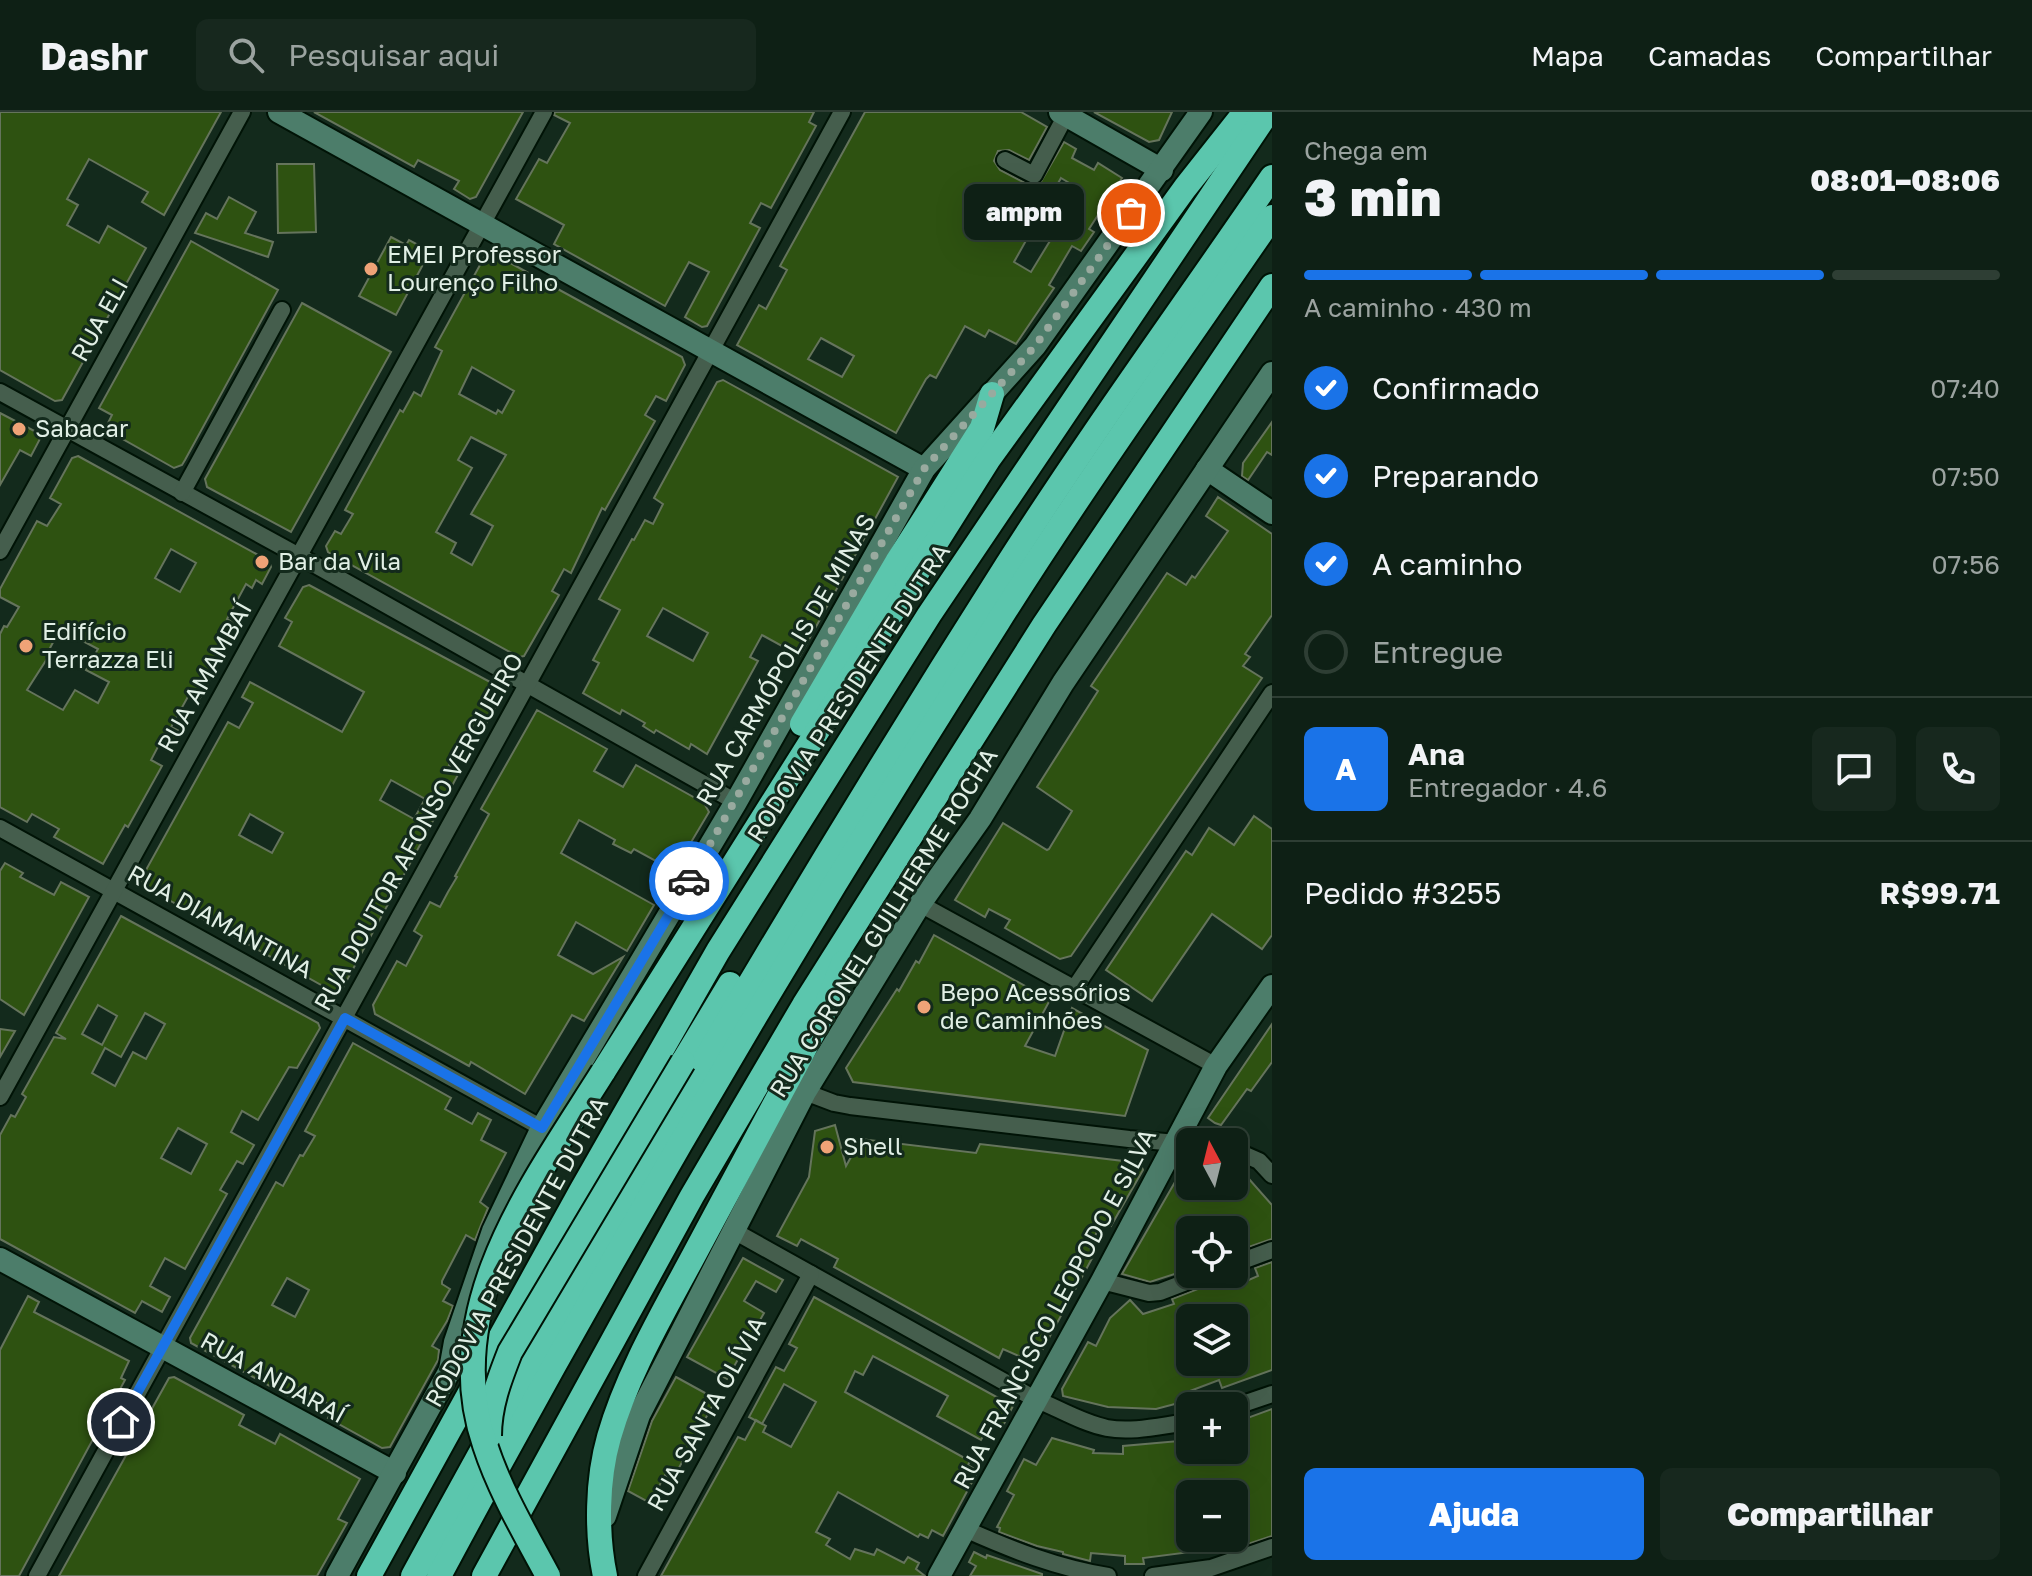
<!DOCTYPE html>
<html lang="pt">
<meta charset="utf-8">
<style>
body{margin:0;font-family:"Golos Text",sans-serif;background:#17281e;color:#f1f3f6;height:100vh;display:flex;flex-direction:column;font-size:30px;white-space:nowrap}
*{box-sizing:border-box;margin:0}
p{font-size:26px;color:#9ba3a0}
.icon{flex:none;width:44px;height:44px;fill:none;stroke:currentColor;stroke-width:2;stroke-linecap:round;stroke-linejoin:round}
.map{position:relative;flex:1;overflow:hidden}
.drawer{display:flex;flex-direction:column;background:#0e2015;width:760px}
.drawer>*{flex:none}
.needle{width:52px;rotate:353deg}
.fabs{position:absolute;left:1176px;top:1016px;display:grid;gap:16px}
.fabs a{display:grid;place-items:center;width:72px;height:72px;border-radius:12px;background:#0e2015;box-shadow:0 8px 32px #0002,0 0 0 2px #2e3e34;font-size:40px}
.pin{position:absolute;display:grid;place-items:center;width:68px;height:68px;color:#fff;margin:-34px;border:4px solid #fff;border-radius:50%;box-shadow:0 2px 8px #0007}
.courier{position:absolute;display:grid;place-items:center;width:80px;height:80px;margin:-40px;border:6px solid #1a73e8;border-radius:50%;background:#fff;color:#222;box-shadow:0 2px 10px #0007}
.bubble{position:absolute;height:56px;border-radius:12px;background:#0e2015;box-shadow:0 8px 32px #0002,0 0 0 2px #2e3e34;font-size:26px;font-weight:800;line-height:56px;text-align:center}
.head em{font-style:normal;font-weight:800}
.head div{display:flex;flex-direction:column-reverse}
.head{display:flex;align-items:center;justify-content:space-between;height:136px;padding:0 32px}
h1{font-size:52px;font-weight:800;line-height:60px}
.bar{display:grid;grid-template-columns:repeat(4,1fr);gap:12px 8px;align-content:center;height:96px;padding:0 32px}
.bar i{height:10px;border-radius:6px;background:#2e3e34}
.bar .current{background:#1a73e8}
.bar p{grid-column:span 4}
.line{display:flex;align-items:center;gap:20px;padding:0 32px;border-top:2px solid #2e3e34}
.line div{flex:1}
.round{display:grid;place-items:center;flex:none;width:84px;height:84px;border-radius:12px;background:#17281e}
ol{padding:0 32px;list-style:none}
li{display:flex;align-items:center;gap:24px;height:88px}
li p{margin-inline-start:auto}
li .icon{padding:8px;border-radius:50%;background:#1a73e8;color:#fff;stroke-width:4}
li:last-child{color:#9ba3a0}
li i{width:44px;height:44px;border:4px solid #2e3e34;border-radius:50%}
.action{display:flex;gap:16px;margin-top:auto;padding:16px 32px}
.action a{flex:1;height:92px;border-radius:12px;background:#1a73e8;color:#fff;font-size:32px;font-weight:800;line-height:92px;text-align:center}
.action a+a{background:#17281e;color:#f1f3f6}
header{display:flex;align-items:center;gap:48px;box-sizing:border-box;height:112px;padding:0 40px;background:#0e2015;border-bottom:2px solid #2e3e34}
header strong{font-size:38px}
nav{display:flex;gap:44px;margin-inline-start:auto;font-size:28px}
.search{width:560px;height:72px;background:#17281e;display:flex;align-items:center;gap:20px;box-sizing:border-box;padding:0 28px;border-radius:12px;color:#9ba3a0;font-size:30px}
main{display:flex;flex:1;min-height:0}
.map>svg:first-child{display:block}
.building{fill:#2e5211;stroke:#65745c;stroke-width:2;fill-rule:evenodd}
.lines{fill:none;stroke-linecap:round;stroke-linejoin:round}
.street-casing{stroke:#001306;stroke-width:20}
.secondary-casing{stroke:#001306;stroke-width:26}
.highway-casing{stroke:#001306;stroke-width:28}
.street{stroke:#455e4d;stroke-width:16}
.secondary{stroke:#4c7d6a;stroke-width:22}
.highway{stroke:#5bc6ad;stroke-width:24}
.highway-bridge-casing{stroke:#001306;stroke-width:28;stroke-linecap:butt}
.highway-bridge{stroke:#5bc6ad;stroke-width:24}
.done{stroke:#99aa9f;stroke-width:8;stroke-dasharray:0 14.4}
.route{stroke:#1a73e8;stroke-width:10}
.poi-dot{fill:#efa377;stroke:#132a1c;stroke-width:3}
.labels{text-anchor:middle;stroke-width:6;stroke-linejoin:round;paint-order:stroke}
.poi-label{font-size:24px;fill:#e1efe5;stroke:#132a1c;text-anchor:start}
.street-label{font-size:24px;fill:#e1efe5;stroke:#132a1c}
</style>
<header>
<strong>Dashr</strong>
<div class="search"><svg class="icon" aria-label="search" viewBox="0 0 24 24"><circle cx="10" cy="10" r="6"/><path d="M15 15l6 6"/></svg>Pesquisar aqui</div>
<nav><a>Mapa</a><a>Camadas</a><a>Compartilhar</a></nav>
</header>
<main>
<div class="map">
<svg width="1272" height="1464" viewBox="0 0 1272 1464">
<rect width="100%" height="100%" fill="#132a1c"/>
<!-- building -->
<g class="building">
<polygon points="0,0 221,0 164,103 142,90 148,80 89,47 67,87 78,93 67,113 99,131 108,114 146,136 62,288 55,289 0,258"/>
<polygon points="314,0 523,0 476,85 470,87 454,77 459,69 418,48 414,55"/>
<polygon points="555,0 814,0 809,10 816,14 771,96 761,91 750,111 760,116 707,214 702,215 685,205 709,160 689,150 665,194 554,132 564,113 516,87 539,47 547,51 570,11 554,3"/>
<path d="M865 0H1021L1047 15 1029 48 1009 38 998 39 994 49 1000 58 1029 73H1039L1064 30 1076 37 1072 46 1094 58 1098 51 1122 66 1089 117 1094 120 1081 139 1072 134 1049 173 1054 176 1016 232 989 218 985 225 965 214 936 266 930 263 926 267 896 321 737 233 759 193 766 197 787 158 780 154ZM1061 66 1081 78 1031 160 1014 150ZM821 226 854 244 842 265 808 247Z"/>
<polygon points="1094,0 1172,0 1159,28 1149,30"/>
<polygon points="277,52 314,52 316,120 278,121"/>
<polygon points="229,85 256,100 245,121 273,130 268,145 195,121 206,101 217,107"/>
<polygon points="391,125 406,133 409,128 422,135 419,141 427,145 396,203 359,184"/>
<polygon points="191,129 278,178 185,348 182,353 174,356 105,317 112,303 99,296"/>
<path d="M492 141 682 245 685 253 666 289 656 284 645 303 655 309 605 398 602 396 571 461 564 457 552 479 559 483 524 544 519 545 333 443 328 440 326 434 335 419 341 422 353 402 345 398 400 298 403 300 414 280 421 284 442 239 435 235 486 142ZM472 255 514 279 502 301 498 298 496 302 459 282ZM471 325 506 343 471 402 493 414 472 453 451 441 456 431 436 420 472 356 458 348Z"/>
<polygon points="302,191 391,240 291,420 207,375 205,367"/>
<path d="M723 268 898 365 800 544 762 523 750 545 758 549 707 642 691 632 689 637 656 618 654 621 643 614 645 611 622 598 620 602 583 581 599 551 593 548 620 498 599 487 632 427 634 428 645 408 653 412 663 392 654 386 717 270ZM663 496 708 521 693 549 647 524Z"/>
<polygon points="0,301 42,323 31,344 20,338 0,373"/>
<polygon points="1272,310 1272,343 1267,340 1248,368 1242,364 1243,351"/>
<path d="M78 344 269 449 271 455 262 472 256 468 252 476 246 472 227 507 239 514 200 586 190 581 171 615 181 620 174 633 162 627 151 648 162 654 128 715 125 713 103 752 54 725 59 717 32 702 27 710 0 695V522L4 514 7 515 19 495 0 485V477L37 409 47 414 61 392 50 386 72 346ZM171 437 196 451 180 480 155 466ZM60 517 98 537 86 558 109 570 98 591 75 578 63 598 27 578 52 539 49 538Z"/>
<polygon points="1218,385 1272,422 1272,503 1245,542 1250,545 1243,554 1262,566 1071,844 1060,847 1005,816 1010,808 989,797 985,805 955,788 1003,711 1047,738 1049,737 1072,699 1037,675 1098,579 1091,574 1167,461 1186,473 1192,464 1195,466 1228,419 1206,404"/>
<path d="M309 473 505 578 482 619 470 613 449 653 460 659 339 883 144 774 141 767 228 610 239 616 253 591 242 585 250 570 342 620 364 580 279 534 292 510 285 506 303 475ZM391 668 425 687 414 707 380 688ZM250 702 283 721 272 741 239 723Z"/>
<polygon points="537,598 607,637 594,659 623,675 636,653 704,691 709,700 674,759 634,737 631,741 613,732 615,728 579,708 561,741 654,793 627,839 576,810 558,843 593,862 623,845 584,909 572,903 525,982 471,950 469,954 375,902 373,893 397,849 406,854 422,824 414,819 430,790 440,795 448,780 457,765 455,764 489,702 481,697"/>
<polygon points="1254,704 1272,717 1272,823 1262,837 1212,802 1152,889 1106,858 1186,739 1192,743 1209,716 1234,733"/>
<polygon points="5,751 23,761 20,765 54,783 61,770 89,785 24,903 0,887 0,759"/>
<path d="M121 804 318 911 320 916 297 956 289 955 258 1008 242 999 231 1020 254 1033 243 1052 237 1049 220 1078 227 1082 185 1157 165 1146 150 1174 170 1185 162 1200 142 1189 135 1201 0 1127V1023L11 1003 15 1005 26 985 22 982 54 925 66 927 56 921ZM98 893 117 904 102 933 82 922ZM145 901 165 912 146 947 133 940 115 974 92 961 105 936 121 945ZM178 1016 207 1032 191 1062 161 1046Z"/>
<polygon points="934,823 1050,888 1025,934 1055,944 1072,896 1148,938 1125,1004 853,970 846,956 897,877 899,879 916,849 919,851"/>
<polygon points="1272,912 1272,950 1251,979 1247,977 1221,1013 1215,1011 1208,1006"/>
<polygon points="0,917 15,919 0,945"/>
<path d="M353 931 451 986 445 997 472 1012 478 1001 491 1008 481 1028 506 1041 480 1090 488 1096 475 1128 466 1123 442 1169V1172L450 1177 443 1189 453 1194 447 1209 432 1234 439 1238 438 1248 390 1335 382 1336 328 1306 334 1295 294 1273 288 1284 191 1231 190 1226 276 1070 283 1074 300 1043 303 1044 315 1024 305 1019ZM287 1166 309 1178 295 1205 272 1193Z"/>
<polygon points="835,1013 846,1054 861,1027 976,1041 980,1032 1140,1051 1143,1058 1111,1114 1101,1110 1090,1136 1096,1139 1043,1237 1035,1233 1032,1242 1023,1239 1021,1245 1003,1237 999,1246 834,1155 838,1147 801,1127 797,1134 777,1124 809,1065 815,1019"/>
<polygon points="1190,1044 1190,1074 1234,1074 1234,1050 1272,1093 1272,1127 1234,1140 1234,1118 1190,1118 1190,1157 1150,1170 1122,1162"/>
<polygon points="743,1146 783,1168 776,1180 756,1169 744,1189 764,1201 727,1267 687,1245"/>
<path d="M1272 1150V1258L1222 1276 1219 1268 1190 1279V1288L1156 1297 1108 1295 1063 1284 1062 1277 1088 1230 1096 1234 1110 1206 1130 1188 1143 1202 1174 1192 1172 1187 1231 1164 1235 1174 1258 1164 1255 1156ZM1190 1206H1234V1250H1190Z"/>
<polygon points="28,1184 39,1190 34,1200 129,1249 121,1266 125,1268 19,1464 0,1464 0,1238"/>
<polygon points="814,1185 1013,1294 1003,1314 992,1308 981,1328 937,1304 948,1284 873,1244 863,1263 855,1259 845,1280 970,1349 968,1353 978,1359 943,1424 932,1418 928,1426 920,1422 918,1425 838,1380 816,1420 830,1427 826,1433 850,1447 855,1437 874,1443 877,1437 904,1451 908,1445 919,1451 916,1457 925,1464 661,1464 738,1325 745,1328 756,1308 766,1314 763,1320 791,1335 816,1290 784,1272 762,1312 749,1305 776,1255 784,1259 797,1236 789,1232"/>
<polygon points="174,1265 244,1303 239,1313 275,1332 280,1322 360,1367 338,1407 347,1411 317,1464 59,1464 169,1266"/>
<polygon points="676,1265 716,1287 673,1367 665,1363 650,1391 628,1379 652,1309"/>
<polygon points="1272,1297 1272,1424 1239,1435 1237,1429 1234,1430 1234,1382 1190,1382 1190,1426 1211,1426 1214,1437 1143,1446 1144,1452 1125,1452 1125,1444 1091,1441 1090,1449 1063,1442 1063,1440 1037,1434 999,1420 1000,1416 997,1415 1014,1383 1007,1379 1024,1347 1036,1353 1052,1326 1094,1338 1093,1341 1123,1342 1123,1334 1190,1328 1190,1338 1234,1338 1234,1319 1242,1317 1239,1309"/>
<polygon points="974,1440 986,1446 987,1443 1042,1462 1042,1464 970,1464 976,1454 969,1450"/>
</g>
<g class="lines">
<!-- street casing -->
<g class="street-casing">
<g id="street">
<polyline points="1005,48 1034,63 1066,3"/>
<polyline points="0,280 319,455 736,690"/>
<polyline points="182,381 282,198"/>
<polyline points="0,439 242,0"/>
<polyline points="0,716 542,1016"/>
<polyline points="920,792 1216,954"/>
<polyline points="1074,877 1272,581"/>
<polyline points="805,980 834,991 850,994 1129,1027 1190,1032"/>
<polyline points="0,985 544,0"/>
<polyline points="1234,1038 1259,1049 1272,1063"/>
<path d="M734 1119 1035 1287C1058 1296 1082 1311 1107 1316 1133 1321 1163 1313 1190 1310"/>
<polyline points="1234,1152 1272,1138"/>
<polyline points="1102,1169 1149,1181 1160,1180 1207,1162"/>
<polyline points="1234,1295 1272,1282"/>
<path d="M965 1417C1012 1438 1058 1456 1108 1464"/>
<polyline points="37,1464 842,0"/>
<polyline points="646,1464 811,1162"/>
<polyline points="1153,1464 1211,1456 1272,1435"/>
</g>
</g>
<!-- secondary casing -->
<g class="secondary-casing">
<g id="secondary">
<polyline points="279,0 924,357"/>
<polyline points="1060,0 1162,58"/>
<polyline points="1207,357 1272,401"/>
<polyline points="0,1147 395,1361"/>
<polyline points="605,1404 639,1303 805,980 920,792 980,707 1063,571 1272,261"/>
<polyline points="337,1464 450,1258 455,1230 493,1119 542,1016 736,690 924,357 1035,234 1201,0"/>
<polyline points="939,1464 1102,1169 1216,954 1272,874"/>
</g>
</g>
<!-- highway casing -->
<g class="highway-casing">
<g id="highway">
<polyline points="802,612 897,450 982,316 992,282"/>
<polyline points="683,950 730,872"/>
<polyline points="603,960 988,348 1185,76 1245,0"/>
<polyline points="369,1464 581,1079 718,839 929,503 1268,0"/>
<path d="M413 1464C600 1121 797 783 1007 453 1091 321 1184 194 1272 65"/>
<path d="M439 1464C613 1139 800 821 998 510 1085 372 1180 239 1272 105"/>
<polyline points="484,1464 692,1084 804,893 1044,513 1272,174"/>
<path d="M605 1464C596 1421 597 1367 609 1325 627 1262 663 1201 694 1143 737 1063 780 983 823 902L843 851"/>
</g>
</g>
<!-- street -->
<use href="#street" class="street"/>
<!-- secondary -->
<use href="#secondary" class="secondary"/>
<!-- highway -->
<use href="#highway" class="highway"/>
<!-- highway-bridge casing -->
<g class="highway-bridge-casing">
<g id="highway-bridge">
<path d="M489 1324C489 1294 499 1268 510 1240L683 950"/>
<path d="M548 1464C525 1421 500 1379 485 1333 438 1195 534 1070 603 960"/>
</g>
</g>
<!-- highway-bridge -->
<use href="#highway-bridge" class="highway-bridge"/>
</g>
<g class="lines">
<!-- done -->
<polyline class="done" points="689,769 924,357 1035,234 1131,101"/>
<!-- route -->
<polyline class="route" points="121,1310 345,906 542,1016 689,769"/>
</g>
<!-- markers -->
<g class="poi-dot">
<circle cx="371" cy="157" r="8"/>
<circle cx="19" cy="317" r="8"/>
<circle cx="262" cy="450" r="8"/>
<circle cx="26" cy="534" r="8"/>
<circle cx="924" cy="895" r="8"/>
<circle cx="827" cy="1035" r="8"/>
</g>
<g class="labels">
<!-- poi labels -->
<g class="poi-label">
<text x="387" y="151">EMEI Professor<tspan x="387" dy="28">Lourenço Filho</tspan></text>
<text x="35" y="325">Sabacar</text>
<text x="278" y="458">Bar da Vila</text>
<text x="42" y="528">Edifício<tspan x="42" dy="28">Terrazza Eli</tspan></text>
<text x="940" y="889">Bepo Acessórios<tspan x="940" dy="28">de Caminhões</tspan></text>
<text x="843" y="1043">Shell</text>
</g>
<!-- street labels -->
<g class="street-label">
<text transform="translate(100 208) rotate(-61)" y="8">RUA ELI</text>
<text transform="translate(786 548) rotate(-60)" y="8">RUA CARMÓPOLIS DE MINAS</text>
<text transform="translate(205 565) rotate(-61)" y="8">RUA AMAMBAÍ</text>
<text transform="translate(849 581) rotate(-57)" y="8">RODOVIA PRESIDENTE DUTRA</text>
<text transform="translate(419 720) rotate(-61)" y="8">RUA DOUTOR AFONSO VERGUEIRO</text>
<text transform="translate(220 810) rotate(29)" y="8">RUA DIAMANTINA</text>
<text transform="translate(884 811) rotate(-58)" y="8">RUA CORONEL GUILHERME ROCHA</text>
<text transform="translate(517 1140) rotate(-61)" y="8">RODOVIA PRESIDENTE DUTRA</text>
<text transform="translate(1055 1197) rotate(-62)" y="8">RUA FRANCISCO LEOPODO E SILVA</text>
<text transform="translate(273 1266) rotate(29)" y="8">RUA ANDARAÍ</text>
<text transform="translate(707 1302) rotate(-61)" y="8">RUA SANTA OLÍVIA</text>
</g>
</g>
</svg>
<div class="fabs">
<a><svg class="needle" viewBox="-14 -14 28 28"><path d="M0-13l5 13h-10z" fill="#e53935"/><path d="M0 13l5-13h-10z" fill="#9ba3a0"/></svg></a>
<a><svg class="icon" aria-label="locate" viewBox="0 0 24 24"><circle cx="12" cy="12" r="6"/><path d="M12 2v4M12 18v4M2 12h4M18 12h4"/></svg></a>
<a><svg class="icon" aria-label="layers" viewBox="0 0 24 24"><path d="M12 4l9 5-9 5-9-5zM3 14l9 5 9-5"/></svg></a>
<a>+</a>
<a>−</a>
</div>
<div class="pin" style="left:1131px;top:101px;background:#ea580c"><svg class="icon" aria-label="bag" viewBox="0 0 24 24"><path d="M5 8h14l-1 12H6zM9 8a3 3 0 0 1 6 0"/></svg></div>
<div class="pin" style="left:121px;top:1310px;background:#1f2937"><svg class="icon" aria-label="home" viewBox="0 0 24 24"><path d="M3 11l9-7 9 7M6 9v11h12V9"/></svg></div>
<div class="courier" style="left:689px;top:769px"><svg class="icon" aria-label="car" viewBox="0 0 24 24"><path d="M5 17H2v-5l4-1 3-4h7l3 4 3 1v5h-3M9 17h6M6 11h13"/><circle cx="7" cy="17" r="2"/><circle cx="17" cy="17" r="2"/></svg></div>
<div class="bubble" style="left:964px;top:72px;width:120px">ampm</div>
</div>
<section class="drawer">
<div class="head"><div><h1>3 min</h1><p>Chega em</p></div><em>08:01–08:06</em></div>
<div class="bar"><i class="current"></i><i class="current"></i><i class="current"></i><i></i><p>A caminho · 430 m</p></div>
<ol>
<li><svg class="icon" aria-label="check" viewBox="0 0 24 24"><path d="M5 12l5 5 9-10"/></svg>Confirmado<p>07:40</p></li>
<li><svg class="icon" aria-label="check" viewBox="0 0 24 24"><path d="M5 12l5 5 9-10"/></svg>Preparando<p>07:50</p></li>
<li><svg class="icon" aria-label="check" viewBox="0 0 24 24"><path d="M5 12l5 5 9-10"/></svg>A caminho<p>07:56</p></li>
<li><i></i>Entregue</li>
</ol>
<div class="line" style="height:144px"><b class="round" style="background:#1a73e8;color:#fff">A</b><div><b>Ana</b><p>Entregador · 4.6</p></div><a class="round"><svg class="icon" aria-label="chat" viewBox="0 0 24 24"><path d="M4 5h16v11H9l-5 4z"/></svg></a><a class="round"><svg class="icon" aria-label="phone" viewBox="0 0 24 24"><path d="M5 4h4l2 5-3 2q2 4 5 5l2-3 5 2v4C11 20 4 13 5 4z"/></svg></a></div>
<div class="line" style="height:104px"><div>Pedido #3255</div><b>R$99.71</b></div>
<div class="action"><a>Ajuda</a><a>Compartilhar</a></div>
</section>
</main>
